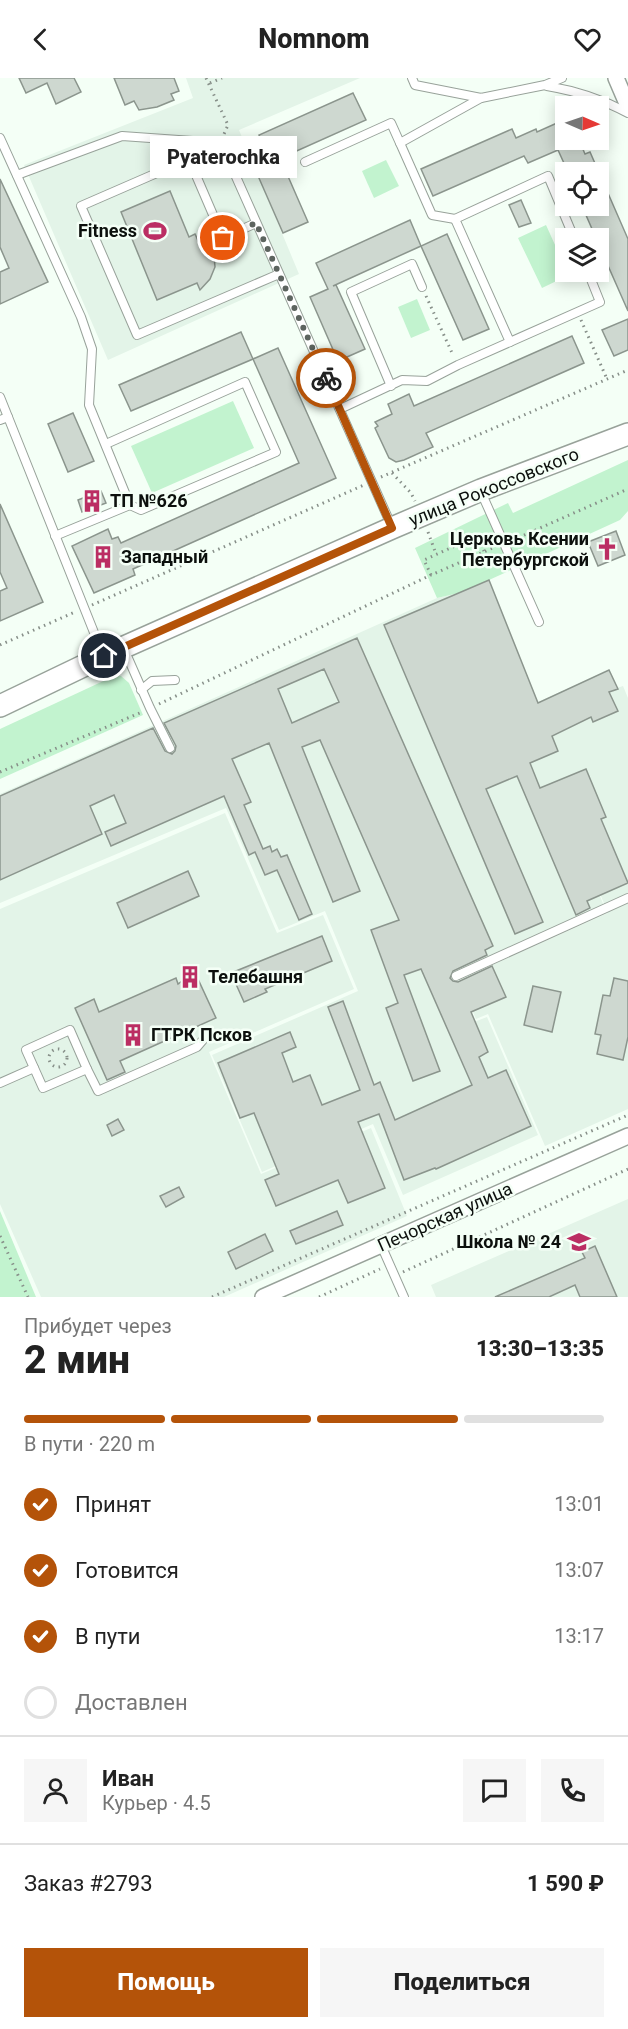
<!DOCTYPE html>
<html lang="ru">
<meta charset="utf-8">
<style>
body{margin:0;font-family:Roboto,sans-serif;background:#f6f6f6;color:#222;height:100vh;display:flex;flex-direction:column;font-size:22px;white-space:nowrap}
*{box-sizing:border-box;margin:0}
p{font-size:20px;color:#767676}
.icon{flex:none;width:33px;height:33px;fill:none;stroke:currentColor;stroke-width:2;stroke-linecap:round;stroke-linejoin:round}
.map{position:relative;height:1219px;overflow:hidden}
.panel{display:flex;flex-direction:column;background:#fff;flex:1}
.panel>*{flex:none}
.needle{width:39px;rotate:92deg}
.buttons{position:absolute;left:555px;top:18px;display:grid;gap:12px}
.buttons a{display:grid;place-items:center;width:54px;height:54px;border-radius:0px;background:#fff;box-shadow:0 3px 15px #0003;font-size:30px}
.pin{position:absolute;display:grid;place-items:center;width:51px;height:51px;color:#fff;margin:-26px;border:3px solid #fff;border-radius:50%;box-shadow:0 2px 6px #0007}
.courier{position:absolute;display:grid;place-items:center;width:60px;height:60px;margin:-30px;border:4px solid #b45309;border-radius:50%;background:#fff;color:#222;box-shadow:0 2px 8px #0007}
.bubble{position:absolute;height:42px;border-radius:0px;background:#fff;box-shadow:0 3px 15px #0003;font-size:20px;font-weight:800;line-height:42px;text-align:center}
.summary em{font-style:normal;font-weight:800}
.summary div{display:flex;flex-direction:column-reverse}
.summary{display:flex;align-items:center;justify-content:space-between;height:102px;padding:0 24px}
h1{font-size:39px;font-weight:800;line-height:45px}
.bar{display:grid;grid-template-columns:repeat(4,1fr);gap:9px 6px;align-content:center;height:72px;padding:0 24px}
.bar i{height:8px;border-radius:4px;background:#e0e0e0}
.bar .current{background:#b45309}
.bar p{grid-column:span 4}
.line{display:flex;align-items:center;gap:15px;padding:0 24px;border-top:2px solid #e0e0e0}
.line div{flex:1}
.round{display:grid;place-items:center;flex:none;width:63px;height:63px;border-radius:0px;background:#f6f6f6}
ol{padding:0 24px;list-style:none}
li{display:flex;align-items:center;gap:18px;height:66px}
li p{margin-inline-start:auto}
li .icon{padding:6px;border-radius:50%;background:#b45309;color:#fff;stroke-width:4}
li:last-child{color:#767676}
li i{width:33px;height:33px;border:3px solid #e0e0e0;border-radius:50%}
.primary-button{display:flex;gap:12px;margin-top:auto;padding:12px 24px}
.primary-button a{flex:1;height:69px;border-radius:0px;background:#b45309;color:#fff;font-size:24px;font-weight:800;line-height:69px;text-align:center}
.primary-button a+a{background:#f6f6f6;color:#222}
header{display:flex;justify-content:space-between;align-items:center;height:78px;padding:0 24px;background:#fff;font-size:27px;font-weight:800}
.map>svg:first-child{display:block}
.built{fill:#e3f4e8}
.green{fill:#c2f3cf}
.building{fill:#ced8d0;stroke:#8b958d;stroke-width:1.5;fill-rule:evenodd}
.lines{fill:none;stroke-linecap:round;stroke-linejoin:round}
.lane-casing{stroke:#98a29a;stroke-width:10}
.street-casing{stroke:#98a29a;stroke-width:18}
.secondary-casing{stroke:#98a29a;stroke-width:24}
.path{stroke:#878f89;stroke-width:3;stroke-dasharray:1.5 4.5;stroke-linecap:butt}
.lane{stroke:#fff;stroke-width:8}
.street{stroke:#fff;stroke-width:15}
.secondary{stroke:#fff;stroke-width:21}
.done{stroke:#5d645f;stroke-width:6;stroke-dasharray:0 10.8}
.route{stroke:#b45309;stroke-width:8}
.labels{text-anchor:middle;stroke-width:5;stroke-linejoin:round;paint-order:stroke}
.poi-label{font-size:18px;font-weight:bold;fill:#0c100d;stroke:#f4fff6;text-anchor:start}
.street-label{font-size:18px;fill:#0c100d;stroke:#f4fff6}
</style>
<header><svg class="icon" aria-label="back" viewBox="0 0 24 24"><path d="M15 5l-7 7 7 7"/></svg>Nomnom<svg class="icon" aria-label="heart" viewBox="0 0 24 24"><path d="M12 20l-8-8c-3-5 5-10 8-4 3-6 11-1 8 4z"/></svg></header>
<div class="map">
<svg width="628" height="1219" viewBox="0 0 628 1219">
<rect width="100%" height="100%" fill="#f4fff6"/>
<!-- built -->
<g class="built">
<polygon points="186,0 360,0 239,52 299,196 108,282 24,87 193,20"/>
<polygon points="488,502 538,624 609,592 617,610 623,608 628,620 628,1031 545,1068 488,936 476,941 459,902 608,835 576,758 604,828 454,897 474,944 487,939 538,1057 403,1117 373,1046 262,1094 212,977 358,913 325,833 279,852 226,730 0,825 0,716 437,520 459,515"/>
<polygon points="225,735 277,855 323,837 354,911 209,974 261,1096 371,1050 407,1138 224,1219 41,1219 0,1126 0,831"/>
<polygon points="628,1121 628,1219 436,1219 431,1207"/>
</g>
<!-- green -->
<g class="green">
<polygon points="386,82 399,108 374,120 362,93"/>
<polygon points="546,147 565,189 566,194 569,197 542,210 518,160"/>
<polygon points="417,221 430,252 411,260 398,229"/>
<polygon points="233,323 254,370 152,415 131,368"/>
<polygon points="628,382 628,433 620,442 489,502 459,515 437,520 415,470 508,425 513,435"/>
<polygon points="121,598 129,605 143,637 0,701 0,651 112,599"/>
<polygon points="0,1133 36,1219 0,1219"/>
</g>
<!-- building -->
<g class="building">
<polygon points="19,0 74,0 81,14 56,26 47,5 26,15"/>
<polygon points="114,0 174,0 179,13 171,16 174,22 157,29 139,32 134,23 125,27"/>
<polygon points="353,15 366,42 272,84 280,80 308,144 283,155 255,91 272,84 259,57"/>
<polygon points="566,41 566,62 579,62 585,76 590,74 628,161 628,233 598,165 598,160 596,160 582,128 598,128 598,94 568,94 558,72 528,85 524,78 433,118 421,91 512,51 516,60 536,51 537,54"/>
<polygon points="0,101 48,204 0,226 0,194 9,190 0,169"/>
<polygon points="170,113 189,159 195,156 200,167 206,164 210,170 214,178 215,189 210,201 200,212 197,205 157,222 121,134"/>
<polygon points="521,122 531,145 519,149 509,127"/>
<polygon points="410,142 421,168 333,208 336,207 365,271 338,283 310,219 328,211 316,185"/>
<polygon points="447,156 489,251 463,262 421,168"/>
<polygon points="628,241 628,272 614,278 602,252"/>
<polygon points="241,254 253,281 131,333 119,307"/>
<polygon points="572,258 584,285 426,355 433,369 404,382 396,384 389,380 375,350 378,348 375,344 392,336 388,326 409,316 414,328"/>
<polygon points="278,270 336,400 133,491 135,497 94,515 72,468 108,451 112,461 118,459 121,465 299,385 253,281"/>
<polygon points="73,335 94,383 68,394 48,346"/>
<polygon points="101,413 106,425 82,434 78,422"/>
<polygon points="0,426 43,524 0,543 0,513 7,510 0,494"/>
<polygon points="616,453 625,477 598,488 588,464"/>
<polygon points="489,502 538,625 609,592 618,611 609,614 618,633 593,644 591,639 552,658 558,673 530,685 540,710 586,691 606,739 601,741 628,805 587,823 590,830 576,837 517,698 486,711 543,844 515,856 384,547"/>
<path d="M357 560 493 868 485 872 487 877 453 893 450 900 453 903 458 904 492 888 506 919 471 934 488 974 479 979 488 1000 506 992 531 1048 436 1091 435 1090 404 1102 379 1036 358 1044 385 1110 348 1125 338 1102 276 1128 265 1102 279 1096 254 1035 240 1040 218 985 290 954 296 969 282 975 293 1004 310 997 322 1027 360 1012 328 929 343 923 374 1007 380 1004 395 1042 472 1007 421 891 404 897 440 993 413 1003 386 930 398 925 371 852 399 842 320 662 302 669 360 813 333 824 269 665 232 681 251 724 244 727 263 771 270 768 272 774 277 771 281 779 287 777 312 836 299 842 277 792 265 797 255 774 249 777 224 718 111 768 105 754 126 745 114 717 90 728 102 756 0 802V718L153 650 165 673 172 676 175 673 176 668 164 645ZM324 591 339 624 292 645 278 611Z"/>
<polygon points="188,793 199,818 128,850 117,825"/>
<polygon points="322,858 332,883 265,911 267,914 244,924 231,895"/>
<polygon points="190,897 197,899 216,940 120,983 125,994 107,1002 75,930 94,921 99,934 176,900 178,906"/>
<polygon points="614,900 628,903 628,959 623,982 597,976 601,957 595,956 603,917 610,918"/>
<polygon points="533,908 561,914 552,954 524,947"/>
<polygon points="118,1041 124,1052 112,1058 107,1047"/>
<polygon points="179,1109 184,1119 166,1129 160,1118"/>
<polygon points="337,1133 343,1147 296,1166 290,1153"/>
<polygon points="265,1156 273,1173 236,1191 228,1174"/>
<polygon points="595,1168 617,1219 580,1219 575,1207 549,1219 495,1219 585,1180 582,1174"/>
</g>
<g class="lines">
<!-- lane casing -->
<g class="lane-casing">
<g id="lane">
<polyline points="412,0 415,7 481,20 545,7 562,0"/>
<path d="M547 8C576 13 602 21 628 35"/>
<polyline points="0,60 81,239 92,271 89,327 130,427 55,458"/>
<polyline points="400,65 432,137 455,141"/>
<polyline points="305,84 391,45 400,65 481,20"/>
<polyline points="17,97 122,58 221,65 392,449"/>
<polyline points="256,145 223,160 189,81 81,128 137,257 279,196"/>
<polyline points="510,264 455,141 548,98 574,160"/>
<polyline points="391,308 351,214 412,186 422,209"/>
<polyline points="0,319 8,339"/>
<polyline points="340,331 402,302 427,303 458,287 600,224 588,194"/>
<polyline points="0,342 8,339 103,577"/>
<polyline points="106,366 245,304 276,374 141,432 130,427"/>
<polyline points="481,414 539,544"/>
<polyline points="124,571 150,630 170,670"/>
<polyline points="141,612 152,603 175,602"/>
<polyline points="456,898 628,820"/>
<polygon points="70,952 87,991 43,1010 26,972"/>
<polyline points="87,991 98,1013 197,969 208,956"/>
<polyline points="0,1005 34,990"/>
<polyline points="381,1167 404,1219"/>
</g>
</g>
<!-- street casing -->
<g class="street-casing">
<g id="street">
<polyline points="616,0 628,28"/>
<polyline points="263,1219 628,1058"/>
</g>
</g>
<!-- secondary casing -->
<g class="secondary-casing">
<polyline id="secondary" points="0,628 104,578 392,450 481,412 628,356"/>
</g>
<!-- path -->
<g class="path">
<polyline points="206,0 228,47 224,56"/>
<polyline points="210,5 222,0"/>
<polyline points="426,218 453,277"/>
<polyline points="581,242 607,301"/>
<polyline points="392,395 411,415 415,423"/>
<polyline points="381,399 628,292"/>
<polyline points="428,454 436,476"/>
<polyline points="513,462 628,411"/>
<polyline points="431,497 424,482 477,458 484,473"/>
<polyline points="92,527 364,407"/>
<polyline points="0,567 75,534"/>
<polyline points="159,626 431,497 495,469"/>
<polyline points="0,694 142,634"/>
<circle cx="58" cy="980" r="9"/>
<polyline points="0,1158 28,1219"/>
<polyline points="403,1194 628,1091"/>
<polyline points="212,1219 628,1037"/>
<polyline points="319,1219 380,1191"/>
</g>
<!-- lane -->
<use href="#lane" class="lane"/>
<!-- street -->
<use href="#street" class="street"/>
<!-- secondary -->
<use href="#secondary" class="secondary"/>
</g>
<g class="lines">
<!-- done -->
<polyline class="done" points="223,160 256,145 326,300"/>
<!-- route -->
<polyline class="route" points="104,578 392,450 326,300"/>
</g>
<!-- icons -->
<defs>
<g id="stadium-bare" transform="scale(1.8)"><path d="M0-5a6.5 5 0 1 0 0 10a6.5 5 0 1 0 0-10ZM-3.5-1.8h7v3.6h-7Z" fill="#bb2e63" stroke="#f4fff6" stroke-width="2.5" paint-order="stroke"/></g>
<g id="building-bare" transform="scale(1.8)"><path d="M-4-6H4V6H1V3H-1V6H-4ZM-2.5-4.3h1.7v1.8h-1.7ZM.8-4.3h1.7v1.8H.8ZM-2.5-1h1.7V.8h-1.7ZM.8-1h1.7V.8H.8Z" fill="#bb2e63" stroke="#f4fff6" stroke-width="2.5" paint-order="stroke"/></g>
<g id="church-bare" transform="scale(1.8)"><path d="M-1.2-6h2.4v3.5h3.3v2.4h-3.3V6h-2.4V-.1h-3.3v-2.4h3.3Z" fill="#bb2e63" stroke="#f4fff6" stroke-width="2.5" paint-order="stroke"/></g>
<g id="school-bare" transform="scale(1.8)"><path d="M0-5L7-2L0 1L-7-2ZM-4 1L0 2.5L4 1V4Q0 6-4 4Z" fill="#bb2e63" stroke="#f4fff6" stroke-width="2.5" paint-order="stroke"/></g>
</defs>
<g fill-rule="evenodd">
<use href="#stadium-bare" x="155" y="153"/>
<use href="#building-bare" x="92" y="423"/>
<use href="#church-bare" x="607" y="471"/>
<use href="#building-bare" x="103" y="479"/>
<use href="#building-bare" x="190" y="899"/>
<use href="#building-bare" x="133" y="957"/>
<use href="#school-bare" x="579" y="1164"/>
</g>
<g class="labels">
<!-- poi labels -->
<g class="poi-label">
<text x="137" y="159" text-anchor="end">Fitness</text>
<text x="110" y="429">ТП №626</text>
<text x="589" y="467" text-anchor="end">Церковь Ксении<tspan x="589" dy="21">Петербургской</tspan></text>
<text x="121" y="485">Западный</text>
<text x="208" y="905">Телебашня</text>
<text x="151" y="963">ГТРК Псков</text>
<text x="561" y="1170" text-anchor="end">Школа № 24</text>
</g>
<!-- street labels -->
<g class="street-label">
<text transform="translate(494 409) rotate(-22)" y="6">улица Рокоссовского</text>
<text transform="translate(445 1139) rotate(-24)" y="6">Печорская улица</text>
</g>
</g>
</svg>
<div class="buttons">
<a><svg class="needle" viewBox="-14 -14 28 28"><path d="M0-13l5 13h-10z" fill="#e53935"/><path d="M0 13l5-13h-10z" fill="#767676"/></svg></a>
<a><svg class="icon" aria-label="locate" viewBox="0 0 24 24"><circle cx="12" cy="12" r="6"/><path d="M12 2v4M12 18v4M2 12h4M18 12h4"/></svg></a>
<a><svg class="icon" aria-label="layers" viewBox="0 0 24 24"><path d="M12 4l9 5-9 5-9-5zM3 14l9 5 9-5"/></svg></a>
</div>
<div class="pin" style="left:223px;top:160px;background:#ea580c"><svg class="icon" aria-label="bag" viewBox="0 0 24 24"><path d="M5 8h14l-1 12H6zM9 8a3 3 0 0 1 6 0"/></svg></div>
<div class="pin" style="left:104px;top:578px;background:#1f2937"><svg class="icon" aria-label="home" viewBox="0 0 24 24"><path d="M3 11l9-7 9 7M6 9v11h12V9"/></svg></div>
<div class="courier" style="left:326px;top:300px"><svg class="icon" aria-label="bike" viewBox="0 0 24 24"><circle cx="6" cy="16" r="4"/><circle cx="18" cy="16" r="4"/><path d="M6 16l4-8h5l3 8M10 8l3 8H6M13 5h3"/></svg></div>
<div class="bubble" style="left:150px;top:58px;width:147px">Pyaterochka</div>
</div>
<section class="panel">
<div class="summary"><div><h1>2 мин</h1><p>Прибудет через</p></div><em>13:30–13:35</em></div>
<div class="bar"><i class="current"></i><i class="current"></i><i class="current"></i><i></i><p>В пути · 220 m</p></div>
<ol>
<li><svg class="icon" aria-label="check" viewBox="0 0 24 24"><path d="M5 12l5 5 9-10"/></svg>Принят<p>13:01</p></li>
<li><svg class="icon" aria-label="check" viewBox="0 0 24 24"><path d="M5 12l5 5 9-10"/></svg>Готовится<p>13:07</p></li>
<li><svg class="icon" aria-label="check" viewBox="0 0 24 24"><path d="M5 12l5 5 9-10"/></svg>В пути<p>13:17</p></li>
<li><i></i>Доставлен</li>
</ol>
<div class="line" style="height:108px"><a class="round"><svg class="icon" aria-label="person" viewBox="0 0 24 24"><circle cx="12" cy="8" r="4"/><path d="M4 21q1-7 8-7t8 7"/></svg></a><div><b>Иван</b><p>Курьер · 4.5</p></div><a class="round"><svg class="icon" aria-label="chat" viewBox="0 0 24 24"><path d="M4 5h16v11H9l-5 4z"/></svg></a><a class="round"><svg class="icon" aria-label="phone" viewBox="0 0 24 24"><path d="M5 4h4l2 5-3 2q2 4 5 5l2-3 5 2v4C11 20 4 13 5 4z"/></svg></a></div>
<div class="line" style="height:78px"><div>Заказ #2793</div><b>1 590 ₽</b></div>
<div class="primary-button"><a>Помощь</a><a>Поделиться</a></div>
</section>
